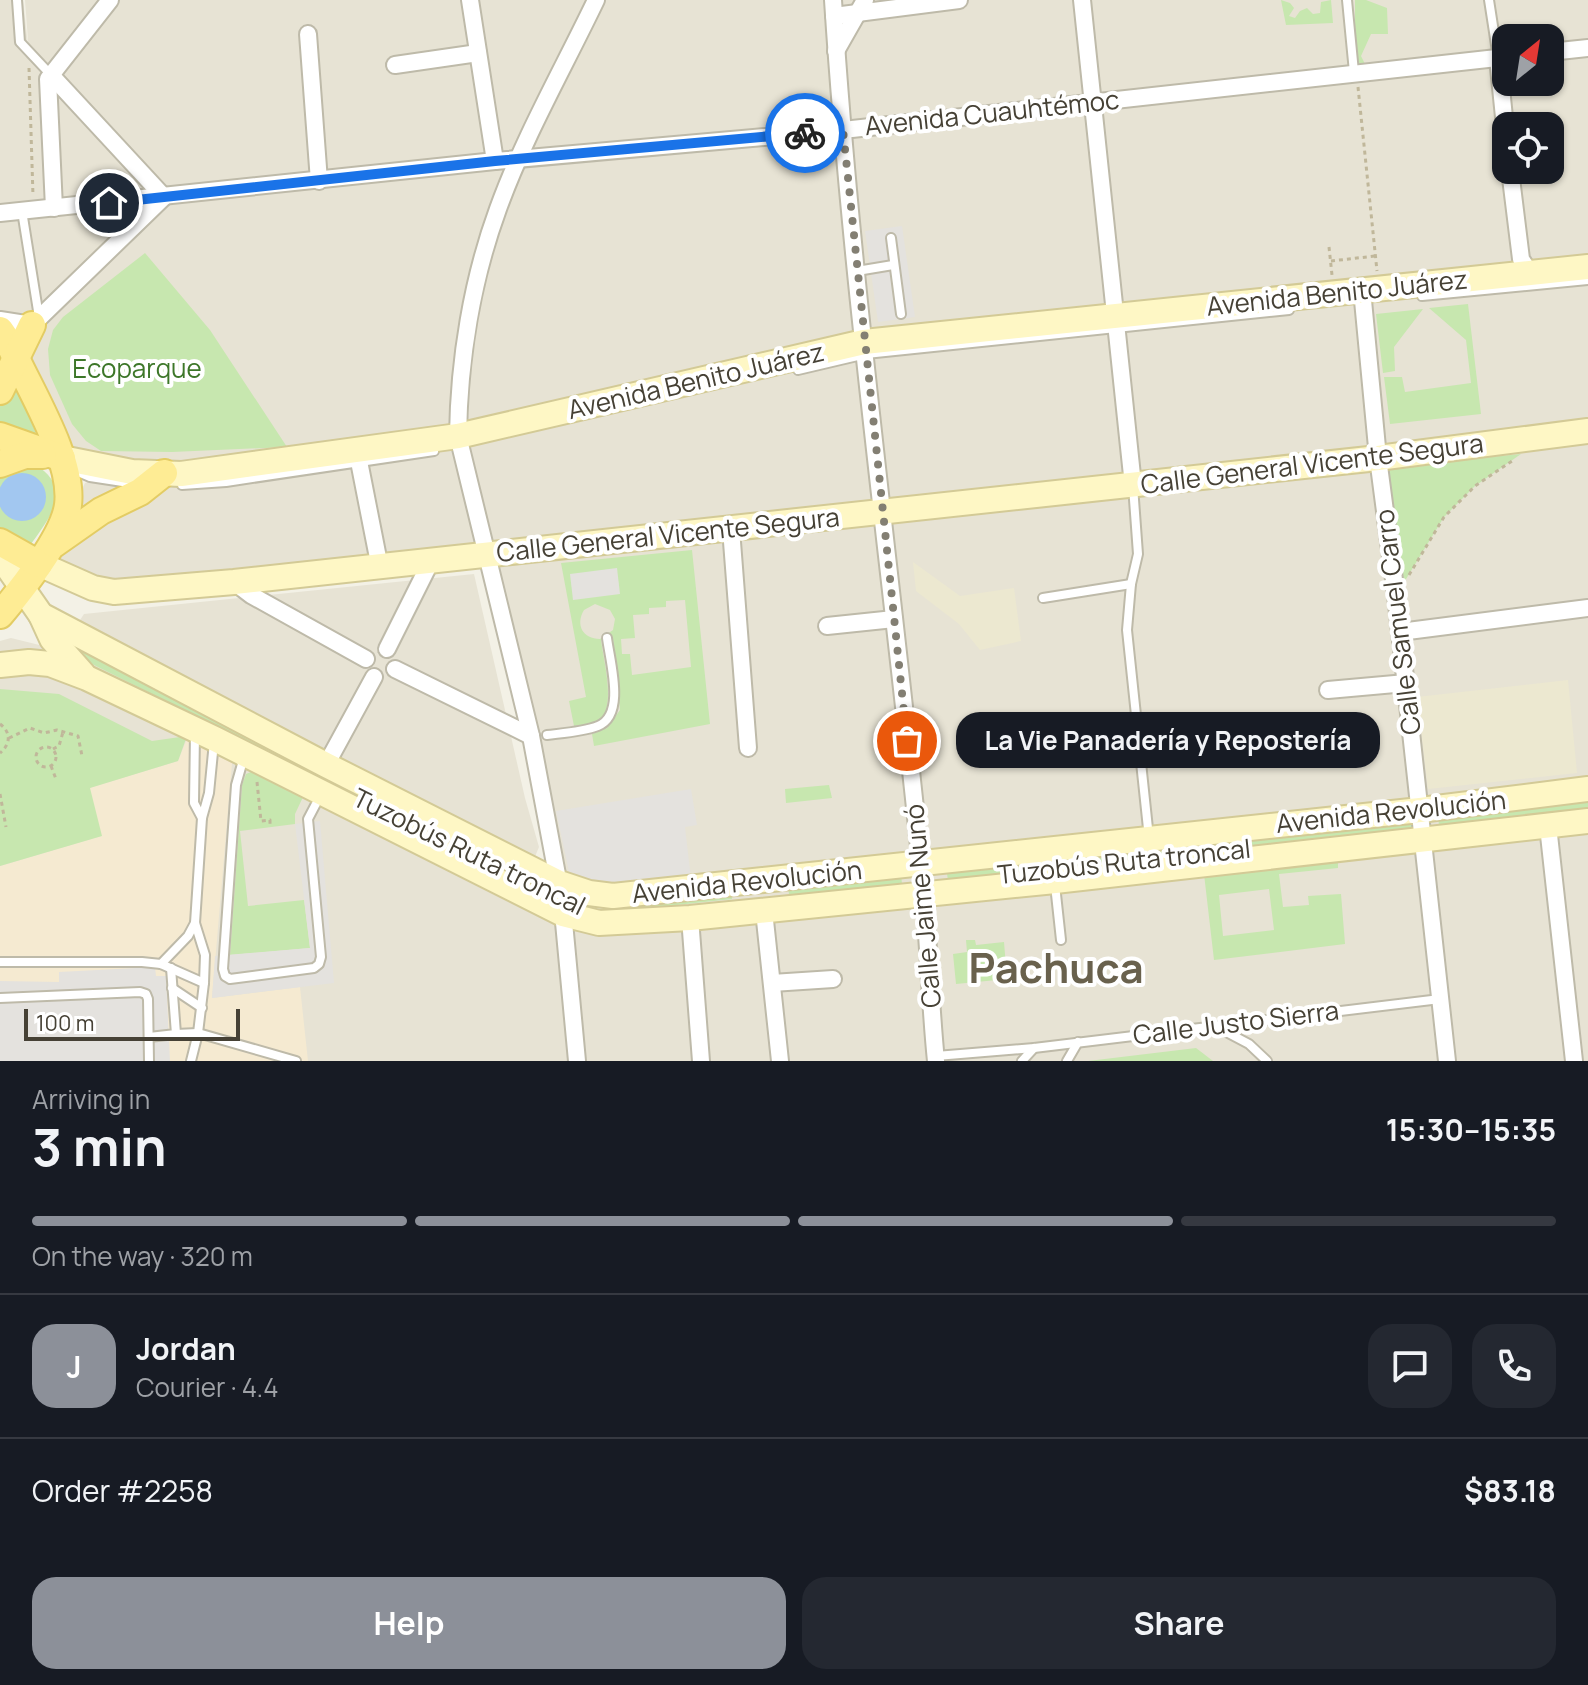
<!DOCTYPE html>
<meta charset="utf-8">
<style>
body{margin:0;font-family:Manrope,sans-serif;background:#242831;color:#f1f3f6;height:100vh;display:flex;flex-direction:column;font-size:30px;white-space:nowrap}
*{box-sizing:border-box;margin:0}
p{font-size:26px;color:#9ea1a6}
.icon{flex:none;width:44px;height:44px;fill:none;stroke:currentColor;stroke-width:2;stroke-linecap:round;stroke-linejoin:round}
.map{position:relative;height:1061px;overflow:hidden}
.sheet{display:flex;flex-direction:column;background:#171b24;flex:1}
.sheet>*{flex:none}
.needle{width:52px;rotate:30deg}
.buttons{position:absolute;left:1492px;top:24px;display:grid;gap:16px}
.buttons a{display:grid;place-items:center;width:72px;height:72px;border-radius:16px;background:#171b24;box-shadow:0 2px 6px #0004;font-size:40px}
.scale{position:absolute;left:24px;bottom:20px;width:216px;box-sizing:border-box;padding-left:8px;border:4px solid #464135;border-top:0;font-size:22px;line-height:28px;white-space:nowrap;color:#464135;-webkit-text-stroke:6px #fff;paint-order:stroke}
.pin{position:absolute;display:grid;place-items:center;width:68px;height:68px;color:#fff;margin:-34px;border:4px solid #fff;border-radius:50%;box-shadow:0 2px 8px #0007}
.courier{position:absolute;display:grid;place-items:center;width:80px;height:80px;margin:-40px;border:6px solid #1a73e8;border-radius:50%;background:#fff;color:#222;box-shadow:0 2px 10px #0007}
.bubble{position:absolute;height:56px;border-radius:24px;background:#171b24;box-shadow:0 2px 6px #0004;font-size:26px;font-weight:700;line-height:56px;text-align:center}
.head em{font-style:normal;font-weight:700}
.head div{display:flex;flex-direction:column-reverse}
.head{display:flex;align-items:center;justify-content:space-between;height:136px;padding:0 32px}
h1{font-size:52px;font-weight:700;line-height:60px}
.bar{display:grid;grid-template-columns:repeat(4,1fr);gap:12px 8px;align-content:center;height:96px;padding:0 32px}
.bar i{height:10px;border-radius:6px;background:#363941}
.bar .selected{background:#8c9099}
.bar p{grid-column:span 4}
.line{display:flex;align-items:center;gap:20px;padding:0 32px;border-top:2px solid #363941}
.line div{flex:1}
.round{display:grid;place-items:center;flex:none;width:84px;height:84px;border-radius:24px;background:#242831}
.primary-button{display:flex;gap:16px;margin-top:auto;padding:16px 32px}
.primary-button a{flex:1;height:92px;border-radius:24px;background:#8c9099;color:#fff;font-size:32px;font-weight:700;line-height:92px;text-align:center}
.primary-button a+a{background:#242831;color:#f1f3f6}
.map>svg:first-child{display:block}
.residential{fill:#e7e3d4;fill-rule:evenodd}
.commercial{fill:#f5ead1}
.education{fill:#ece8d0}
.green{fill:#c7e7af;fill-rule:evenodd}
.parking{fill:#e4e2de}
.water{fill:#a2c7f0}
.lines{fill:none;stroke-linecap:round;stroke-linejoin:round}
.lane-casing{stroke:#bebaa9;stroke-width:12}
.street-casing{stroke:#bebaa9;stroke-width:20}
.secondary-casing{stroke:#d3ca96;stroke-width:28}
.primary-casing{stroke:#e3cc64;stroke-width:30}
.path{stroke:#c0b79a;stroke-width:3;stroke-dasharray:4 4;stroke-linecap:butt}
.lane{stroke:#fff;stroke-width:8}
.street{stroke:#fff;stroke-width:16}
.secondary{stroke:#fef7c5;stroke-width:24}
.primary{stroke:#feec94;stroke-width:26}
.done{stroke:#837f73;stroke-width:8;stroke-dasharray:0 14.4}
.route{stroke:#1a73e8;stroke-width:10}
.labels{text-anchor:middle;stroke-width:8;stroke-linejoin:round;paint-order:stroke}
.street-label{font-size:26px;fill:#464135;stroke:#fff}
.park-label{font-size:26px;fill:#3d7729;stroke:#fff}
.town-label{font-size:42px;font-weight:bold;fill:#69614d;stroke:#fff}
</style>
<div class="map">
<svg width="1588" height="1061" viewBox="0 0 1588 1061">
<rect width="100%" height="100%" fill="#f3f1e6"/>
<!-- residential -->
<g class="residential">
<path d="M0 0H23L29 54 25 0H1588V47L1550 52V38H1506V82H1550V54L1588 50V430L114 594 44 563 85 483 116 470 85 455 53 431 0 317ZM1506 126H1550V170H1506Z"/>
<polygon points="1588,434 1588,1061 0,1061 0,641 11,638 88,657 540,884 561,899 489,560"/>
<polygon points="474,574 525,798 539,847 534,859 78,623 84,614"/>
</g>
<!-- commercial -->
<polygon class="commercial" points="190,731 233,752 212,998 300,987 308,1061 0,1061 0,866 101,836 89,788 178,761"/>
<!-- education -->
<g class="education">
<polygon points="913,562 960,596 1014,588 1021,641 980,650 959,624 916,591"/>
<polygon points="1568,680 1577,773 1428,789 1417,697"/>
</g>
<!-- green -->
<g class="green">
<polygon points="1281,0 1290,3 1294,8 1289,16 1295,18 1300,11 1307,8 1313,14 1320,13 1321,2 1331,0 1333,23 1286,25"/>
<polygon points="1355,0 1366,0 1387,8 1388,34 1371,34 1361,56 1365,64 1355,65"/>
<polygon points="145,253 210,330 287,447 172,452 101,451 86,441 72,424 50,375 48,349 53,330 63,317"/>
<polygon points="1468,304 1481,414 1390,424 1384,377 1402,377 1405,392 1471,383 1466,340 1429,308"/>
<polygon points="1423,309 1394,347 1395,371 1383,373 1376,314"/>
<polygon points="14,378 39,441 0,428 0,405"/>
<polygon points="1521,454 1475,486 1444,517 1403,584 1387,467"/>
<path d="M34 464C76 489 49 518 29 547L0 531V471Z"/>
<path d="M692 550 710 724 594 746 592 734 607 728 620 710 613 639 610 635 601 640C603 658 617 709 599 720 592 724 582 725 574 726L569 701 586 697 561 563ZM685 600 691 667 632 675 630 654H622L621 639 635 638 633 615 649 614V608L666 607V601ZM595 604 610 610 615 619 613 630 600 639C583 639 575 625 584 610Z"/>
<polygon points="69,643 537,878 536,886 92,664"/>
<polygon points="0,689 59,694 152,741 187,736 178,761 90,788 102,836 0,866"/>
<polygon points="251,772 303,797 295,814 295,824 240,831 248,906 304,900 310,948 230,955 242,785 246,774"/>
<polygon points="829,785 832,798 786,803 785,789"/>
<polygon points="1588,796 1588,808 1439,826 1438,814"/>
<polygon points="1411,817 1413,829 948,880 946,868"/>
<path d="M1338 859V868L1279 874 1283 907 1309 905 1308 896 1341 894 1345 944 1214 960 1204 874ZM1269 889 1274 930 1223 936 1219 895Z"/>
<polygon points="901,874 902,884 789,895 788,884"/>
<polygon points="731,890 732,899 603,913 606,904"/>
<polygon points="966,940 975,940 976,945 1004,942 1007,979 956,984 953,954 967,952"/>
<polygon points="1196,1048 1213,1061 1088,1061"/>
</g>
<!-- parking -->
<g class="parking">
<polygon points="902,226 915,317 878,322 865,231"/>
<polygon points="617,568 620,594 573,600 570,574"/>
<polygon points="691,789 697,825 685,827 691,879 605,885 569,872 556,811"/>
<polygon points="320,821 334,983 212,998 215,956 310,948 295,824"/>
<polygon points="155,967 156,976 166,976 170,1061 0,1061 0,981 59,982 59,972"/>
</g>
<!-- water -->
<circle class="water" cx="22" cy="497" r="24"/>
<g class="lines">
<!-- lane casing -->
<g class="lane-casing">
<g id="lane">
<polyline points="17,0 20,42 51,75"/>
<polyline points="1347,0 1354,72"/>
<polyline points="1489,0 1498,58"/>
<polyline points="22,211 39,317"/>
<polyline points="891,238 901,314"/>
<polyline points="857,271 893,265"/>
<polyline points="1422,296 1588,280"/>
<polyline points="798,370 866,354 1289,310"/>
<polyline points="76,471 90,477 136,484"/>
<polyline points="182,485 226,482 434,451"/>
<polyline points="1133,486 1138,554 1131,584 1127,630 1149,838"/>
<polyline points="1043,598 1131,584"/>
<polyline points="195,733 194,803 202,818"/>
<path d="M547 735C563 733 582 732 598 726 626 715 610 662 607 638"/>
<polyline points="240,759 242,764 236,785 223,969 225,976 230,979 314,968 319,964 321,957 308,819 319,798 324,797"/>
<polyline points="1055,885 1061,940"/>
<polyline points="0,962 142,962 161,964 204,983"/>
<polyline points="161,964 188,936 195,923"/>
<polyline points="172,988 202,1008"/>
<polyline points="0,998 140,992 146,994 148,999 149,1061"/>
<polyline points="1213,1025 1249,1044 1267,1061"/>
<polyline points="176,1034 198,1033 296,1061"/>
<polyline points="149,1037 176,1034 171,968"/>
<polyline points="936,1056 1034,1048 1440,999"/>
<polyline points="191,1061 198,1033 204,983 205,955 195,923 202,818 209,793 214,742"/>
<polyline points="1022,1061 1034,1048"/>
<polyline points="1067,1061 1078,1042"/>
</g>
</g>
<!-- street casing -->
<g class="street-casing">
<g id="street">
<polyline points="470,0 495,161"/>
<path d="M833 0C852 296 894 591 923 886 929 944 930 1003 936 1061"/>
<polyline points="1082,0 1133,485"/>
<polyline points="834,16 959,0"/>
<polyline points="308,34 319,181"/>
<polyline points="836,51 865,0"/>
<polyline points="1550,52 1588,48"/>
<polyline points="1498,58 1506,137"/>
<polyline points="395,65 478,53"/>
<polyline points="51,75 164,197"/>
<polyline points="1510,170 1521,259 1530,273"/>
<polyline points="54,208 48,79 110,0"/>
<polyline points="0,213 495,161 843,130 1506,57"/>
<polyline points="1362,290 1378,458 1396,595 1447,1061"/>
<polyline points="0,320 32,325 164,197"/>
<polyline points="357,451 380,568"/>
<polyline points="731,529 748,748"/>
<polyline points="234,582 251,595 366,659"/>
<polyline points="827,626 894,619"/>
<polyline points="1400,632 1588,608"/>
<polyline points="387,649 431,561"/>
<polyline points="395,669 531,736"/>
<polyline points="1328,690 1406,683"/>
<polyline points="326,765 374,677"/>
<polyline points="1548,826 1574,1061"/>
<polyline points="764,911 780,1061"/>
<polyline points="690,918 701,1061"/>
<polyline points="772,983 833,979"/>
<path d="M577 1061 562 901 531 736 458 436C459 360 472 280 498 209 524 137 563 69 596 0"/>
</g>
</g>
<!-- secondary casing -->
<g class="secondary-casing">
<g id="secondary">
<polyline points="62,458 132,472 181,474 458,436 864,342 1588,267"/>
<polyline points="0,556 41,615 326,765 559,883 589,893 613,896 1420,810 1588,789"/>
<polyline points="39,564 93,588 114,592 234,582 1378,458 1588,431"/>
<polyline points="41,615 52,639 83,674"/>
<polyline points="0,665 29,662 50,664 87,678 215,739 563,914 599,923 690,918 1055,881 1588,821"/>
</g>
</g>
<!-- primary casing -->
<g class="primary-casing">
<g id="primary">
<path d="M0 330 9 343C28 388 74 458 68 505 64 536 21 590 0 615"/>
<polyline points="0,391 32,325"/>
<polyline points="0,436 62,458"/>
<polyline points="0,464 25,455 43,455"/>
<polyline points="0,542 39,564"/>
<polyline points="54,544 101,511 140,492 164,473"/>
</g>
</g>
<!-- path -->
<g class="path">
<polyline points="29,68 33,196"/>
<polyline points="1358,87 1377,271"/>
<polyline points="1329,247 1332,275"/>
<polyline points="1331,261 1375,256"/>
<polyline points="1409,575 1444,517 1475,486 1512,461"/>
<path d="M0 724C11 732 11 744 0 753"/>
<polyline points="9,738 30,728 44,733 57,730 78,736 82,756"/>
<circle cx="46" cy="757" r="10"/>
<polyline points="53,749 59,746 63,732"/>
<polyline points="51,766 56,779"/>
<polyline points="257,782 261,821 270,820 270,827"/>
<polyline points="0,794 6,827"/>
</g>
<!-- lane -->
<use href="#lane" class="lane"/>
<!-- street -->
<use href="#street" class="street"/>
<!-- secondary -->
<use href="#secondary" class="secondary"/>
<!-- primary -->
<use href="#primary" class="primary"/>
</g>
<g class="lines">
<!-- done -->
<polyline class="done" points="805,133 843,130 907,741"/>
<!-- route -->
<polyline class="route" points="109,203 495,161 805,133"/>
</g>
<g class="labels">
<!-- street labels -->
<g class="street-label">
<text transform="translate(992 113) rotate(-6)" y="9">Avenida Cuauhtémoc</text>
<text transform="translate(1337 293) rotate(-6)" y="9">Avenida Benito Juárez</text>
<text transform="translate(696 381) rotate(-13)" y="9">Avenida Benito Juárez</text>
<text transform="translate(1312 464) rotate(-7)" y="9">Calle General Vicente Segura</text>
<text transform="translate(668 535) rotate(-6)" y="9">Calle General Vicente Segura</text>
<text transform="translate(1398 622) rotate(-97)" y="9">Calle Samuel Carro</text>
<text transform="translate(1391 812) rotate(-6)" y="9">Avenida Revolución</text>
<text transform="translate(469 852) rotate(26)" y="9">Tuzobús Ruta troncal</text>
<text transform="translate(1124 862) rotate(-6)" y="9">Tuzobús Ruta troncal</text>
<text transform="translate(747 882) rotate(-6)" y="9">Avenida Revolución</text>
<text transform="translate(923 906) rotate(-95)" y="9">Calle Jaime Nunó</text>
<text transform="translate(1236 1023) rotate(-7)" y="9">Calle Justo Sierra</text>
</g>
<!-- park labels -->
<g class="park-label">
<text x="137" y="378">Ecoparque</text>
</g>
<!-- town labels -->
<g class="town-label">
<text x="1056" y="983">Pachuca</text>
</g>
</g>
</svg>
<div class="buttons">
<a><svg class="needle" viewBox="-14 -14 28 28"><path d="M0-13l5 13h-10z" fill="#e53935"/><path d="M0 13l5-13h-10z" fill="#9ea1a6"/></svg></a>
<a><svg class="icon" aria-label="locate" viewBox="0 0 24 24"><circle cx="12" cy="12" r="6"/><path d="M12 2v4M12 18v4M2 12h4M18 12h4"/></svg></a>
</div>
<div class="scale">100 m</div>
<div class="pin" style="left:907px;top:741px;background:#ea580c"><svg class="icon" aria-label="bag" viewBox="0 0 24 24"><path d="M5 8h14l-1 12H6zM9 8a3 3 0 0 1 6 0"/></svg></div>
<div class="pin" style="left:109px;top:203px;background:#1f2937"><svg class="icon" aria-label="home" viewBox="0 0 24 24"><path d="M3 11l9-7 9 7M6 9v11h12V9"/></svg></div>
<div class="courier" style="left:805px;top:133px"><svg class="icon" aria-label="bike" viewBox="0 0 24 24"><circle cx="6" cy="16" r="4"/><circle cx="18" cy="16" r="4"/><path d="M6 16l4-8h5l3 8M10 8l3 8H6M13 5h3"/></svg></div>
<div class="bubble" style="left:956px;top:712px;width:424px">La Vie Panadería y Repostería</div>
</div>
<section class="sheet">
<div class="head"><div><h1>3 min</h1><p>Arriving in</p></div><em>15:30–15:35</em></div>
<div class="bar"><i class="selected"></i><i class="selected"></i><i class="selected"></i><i></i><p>On the way · 320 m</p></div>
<div class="line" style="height:144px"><b class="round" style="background:#8c9099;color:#fff">J</b><div><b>Jordan</b><p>Courier · 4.4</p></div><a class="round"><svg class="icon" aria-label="chat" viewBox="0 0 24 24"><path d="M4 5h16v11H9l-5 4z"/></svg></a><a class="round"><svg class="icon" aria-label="phone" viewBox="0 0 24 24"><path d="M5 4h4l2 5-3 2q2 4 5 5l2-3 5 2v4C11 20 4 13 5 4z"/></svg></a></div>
<div class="line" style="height:104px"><div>Order #2258</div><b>$83.18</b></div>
<div class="primary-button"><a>Help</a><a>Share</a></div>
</section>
